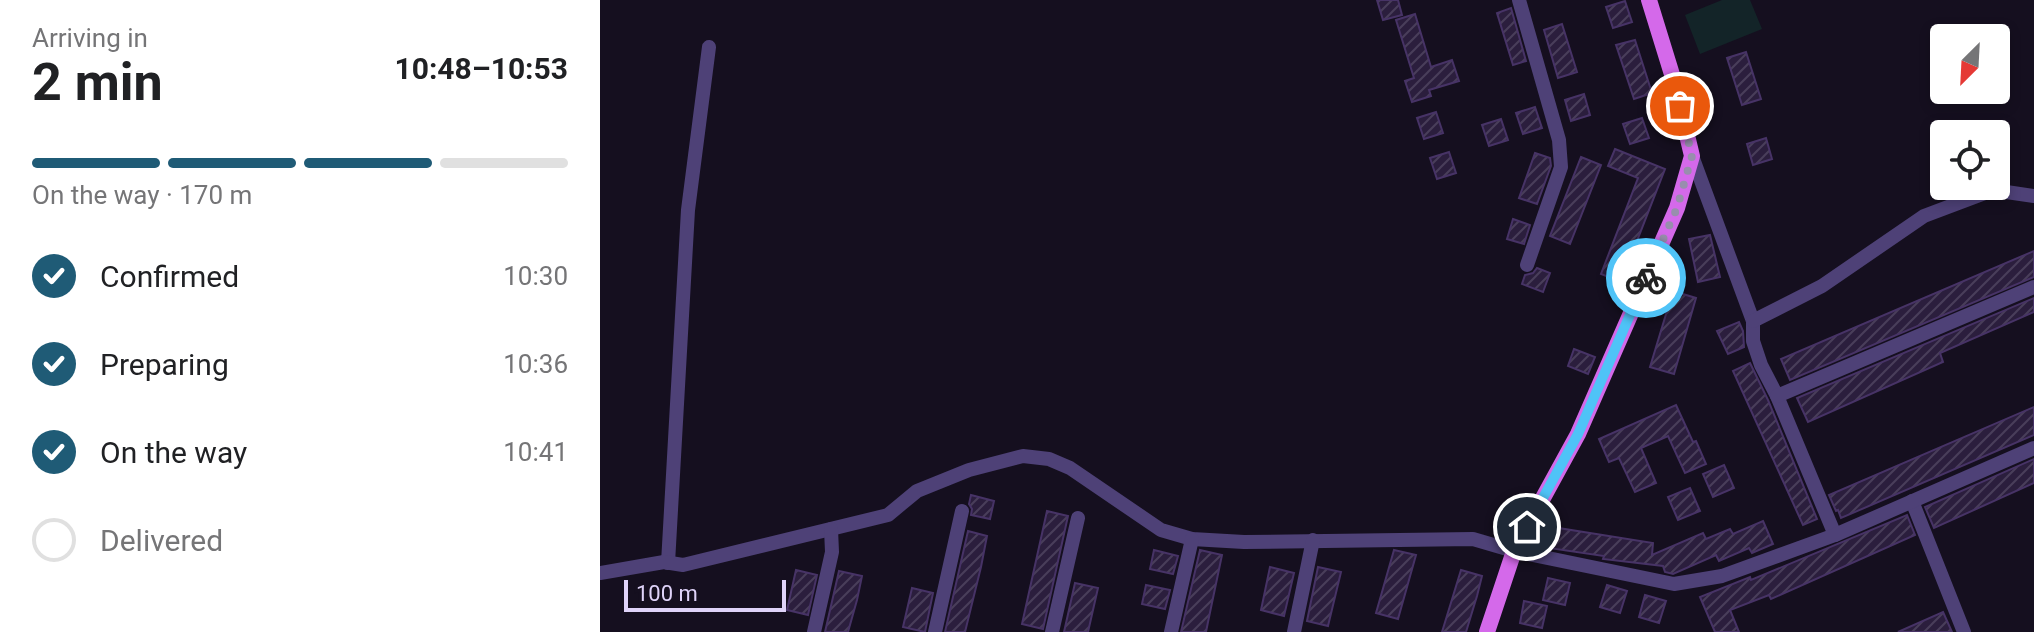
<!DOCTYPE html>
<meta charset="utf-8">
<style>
body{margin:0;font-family:Roboto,sans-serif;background:#f6f6f6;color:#202124;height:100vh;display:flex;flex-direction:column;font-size:30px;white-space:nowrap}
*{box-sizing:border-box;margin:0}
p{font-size:26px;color:#757577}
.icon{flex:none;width:44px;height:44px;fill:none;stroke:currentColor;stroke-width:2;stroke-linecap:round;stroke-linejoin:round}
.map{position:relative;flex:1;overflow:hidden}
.drawer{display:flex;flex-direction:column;background:#fff;width:600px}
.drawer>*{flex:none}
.needle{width:52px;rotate:204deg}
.fabs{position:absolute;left:1330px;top:24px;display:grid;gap:16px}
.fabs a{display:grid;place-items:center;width:80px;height:80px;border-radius:8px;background:#fff;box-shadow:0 4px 12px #0003;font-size:40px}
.scale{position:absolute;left:24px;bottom:20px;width:162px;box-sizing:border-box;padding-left:8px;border:4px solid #dfd3f9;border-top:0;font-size:22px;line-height:28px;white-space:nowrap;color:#dfd3f9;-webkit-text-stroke:6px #150f1f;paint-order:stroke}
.pin{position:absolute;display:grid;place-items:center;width:68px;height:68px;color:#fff;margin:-34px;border:4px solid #fff;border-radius:50%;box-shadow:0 2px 8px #0007}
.courier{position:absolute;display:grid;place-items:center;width:80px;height:80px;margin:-40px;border:6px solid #4fc3f7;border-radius:50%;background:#fff;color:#222;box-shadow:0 2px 10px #0007}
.summary em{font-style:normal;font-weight:700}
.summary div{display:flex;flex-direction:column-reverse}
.summary{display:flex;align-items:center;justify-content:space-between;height:136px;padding:0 32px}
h1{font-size:52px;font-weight:700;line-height:60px}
.bar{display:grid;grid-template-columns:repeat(4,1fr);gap:12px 8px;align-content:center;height:96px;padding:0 32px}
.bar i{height:10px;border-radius:6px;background:#e0e0e0}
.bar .current{background:#1f5b76}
.bar p{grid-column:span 4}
ol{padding:0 32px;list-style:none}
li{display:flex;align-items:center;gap:24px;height:88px}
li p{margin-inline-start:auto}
li .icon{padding:8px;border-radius:50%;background:#1f5b76;color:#fff;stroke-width:4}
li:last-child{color:#757577}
li i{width:44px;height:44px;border:4px solid #e0e0e0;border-radius:50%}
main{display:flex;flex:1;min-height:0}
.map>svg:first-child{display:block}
.pitch{fill:#132428}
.building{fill:url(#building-hatch);stroke:#473366;stroke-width:2}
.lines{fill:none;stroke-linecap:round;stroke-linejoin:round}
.minor{stroke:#4e4177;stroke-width:14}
.major{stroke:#d469ea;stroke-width:16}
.done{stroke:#988ead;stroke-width:8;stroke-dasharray:0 14.4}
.route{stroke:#4fc3f7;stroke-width:10}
</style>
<main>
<section class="drawer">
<div class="summary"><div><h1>2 min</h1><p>Arriving in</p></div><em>10:48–10:53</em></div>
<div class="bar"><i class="current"></i><i class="current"></i><i class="current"></i><i></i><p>On the way · 170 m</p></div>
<ol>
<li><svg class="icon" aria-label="check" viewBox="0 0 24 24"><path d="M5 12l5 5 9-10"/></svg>Confirmed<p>10:30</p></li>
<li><svg class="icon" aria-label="check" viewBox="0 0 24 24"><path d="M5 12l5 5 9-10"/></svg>Preparing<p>10:36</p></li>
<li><svg class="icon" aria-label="check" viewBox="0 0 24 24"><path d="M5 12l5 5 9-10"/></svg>On the way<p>10:41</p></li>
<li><i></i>Delivered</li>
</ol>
</section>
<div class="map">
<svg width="1434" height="632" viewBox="0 0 1434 632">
<defs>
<pattern id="building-hatch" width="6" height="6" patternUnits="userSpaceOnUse" patternTransform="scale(2)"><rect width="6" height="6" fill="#2b1e3d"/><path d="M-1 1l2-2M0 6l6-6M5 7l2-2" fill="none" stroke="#493e5a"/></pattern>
</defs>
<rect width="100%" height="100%" fill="#150f1f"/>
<!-- pitch -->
<polygon class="pitch" points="1122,0 1150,0 1162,29 1100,54 1085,15"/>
<!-- building -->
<g class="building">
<polygon points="777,0 798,0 802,15 783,20"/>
<polygon points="1025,1 1032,22 1013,28 1006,7"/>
<polygon points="911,8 926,61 913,65 897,13"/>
<polygon points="815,14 831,67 852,60 859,81 829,90 831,96 812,102 805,81 814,78 796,20"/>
<polygon points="962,24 977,72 958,78 944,30"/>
<polygon points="1035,40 1052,93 1034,99 1016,45"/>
<polygon points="1146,52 1161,99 1142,105 1127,58"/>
<polygon points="984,94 990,115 971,121 965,100"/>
<polygon points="935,107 942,128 923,134 916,113"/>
<polygon points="836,112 843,133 824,139 817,118"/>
<polygon points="1042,118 1049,138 1030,144 1023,124"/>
<polygon points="901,119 908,140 889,146 882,125"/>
<polygon points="1166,138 1172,159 1153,165 1147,144"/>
<polygon points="1015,149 1065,169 1021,282 1001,274 1038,178 1008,166"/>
<polygon points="849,152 856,173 837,179 830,158"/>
<polygon points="935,153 950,158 951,166 937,204 919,198"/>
<polygon points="981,157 1001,165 970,244 950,236"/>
<polygon points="913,219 930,225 924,244 907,239"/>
<polygon points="1110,235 1120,277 1098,282 1089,239"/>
<polygon points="1434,251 1434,277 1190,380 1181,359"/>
<polygon points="937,268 950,273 943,292 922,284 925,275 933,273"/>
<polygon points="1073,291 1096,298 1074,374 1050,367"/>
<polygon points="1434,298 1434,312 1340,353 1343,362 1208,422 1197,398"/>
<polygon points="1139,322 1143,331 1144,347 1128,354 1117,331"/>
<polygon points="974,349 995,357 988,374 968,366"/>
<polygon points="1150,363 1168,400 1217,519 1203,525 1133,371"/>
<polygon points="1076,405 1093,442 1096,441 1106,464 1085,473 1068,436 1041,448 1056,483 1035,492 1019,458 1009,462 999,439"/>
<polygon points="1434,407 1434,435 1241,518 1238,510 1236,511 1229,495"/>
<polygon points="1434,459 1434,483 1334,528 1325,507"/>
<polygon points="1124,465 1134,488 1113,497 1103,474"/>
<polygon points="1090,488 1100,511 1078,520 1068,497"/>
<polygon points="371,495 394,501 390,519 371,515 372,509 369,504"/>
<polygon points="447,511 468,516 443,629 422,624"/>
<polygon points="1307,515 1315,535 1171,599 1169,595 1130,610 1139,632 1115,632 1100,597 1150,577 1151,580"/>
<polygon points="1163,521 1173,544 1152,553 1149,548 1119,561 1116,555 1073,574 1065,572 1063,566 1003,559 1004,556 949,548 952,527 1053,543 1052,555 1103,533 1106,539 1130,529 1133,534"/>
<polygon points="368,531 387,536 381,567 365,632 345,632"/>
<polygon points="554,550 578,556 573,574 550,569"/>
<polygon points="600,550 622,555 608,622 606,632 581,632"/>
<polygon points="794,550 816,555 798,619 776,613"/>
<polygon points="670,567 694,573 684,616 661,610"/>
<polygon points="718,567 741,572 728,626 707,621"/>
<polygon points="196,570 217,575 208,615 187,610"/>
<polygon points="861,570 882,576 877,596 866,632 842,632"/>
<polygon points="239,571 262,576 257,600 248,632 225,632"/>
<polygon points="948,578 970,583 965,605 943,600"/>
<polygon points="475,583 498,588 488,632 464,632"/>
<polygon points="546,585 570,590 565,609 542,604"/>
<polygon points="1007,585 1027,591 1020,613 1000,607"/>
<polygon points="312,588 333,593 325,632 303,627"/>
<polygon points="1045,595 1066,601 1059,623 1039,617"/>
<polygon points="924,601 947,606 942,628 920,623"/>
<polygon points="1343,612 1352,632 1298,632"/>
</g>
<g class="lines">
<!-- minor -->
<g class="minor">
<polyline points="919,0 959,140 961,167 927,265"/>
<polyline points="1092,156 1153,321 1153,341 1161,365 1177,396 1235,535"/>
<polyline points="1153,321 1222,286 1324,216 1393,190 1434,196"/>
<polyline points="1177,396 1434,287"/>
<polyline points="1312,501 1364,632"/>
<polyline points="68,563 88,210 109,47"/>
<polyline points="0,573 64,562 83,565 288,515 317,491 369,470 423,456 449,459 470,468 561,530 592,539 644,542 873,539 914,551 1074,584 1122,576 1235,535 1434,448"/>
<polyline points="214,632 232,552 231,529"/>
<polyline points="335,632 362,511"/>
<polyline points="452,632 478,518"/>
<polyline points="571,632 592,539"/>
<polyline points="694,632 713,540"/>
</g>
<!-- major -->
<polyline class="major" points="887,632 914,551 978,434 1077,208 1092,156 1074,81 1049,0"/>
</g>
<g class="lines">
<!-- done -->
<polyline class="done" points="1046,278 1077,208 1092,156 1080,106"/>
<!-- route -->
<polyline class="route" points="927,527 978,434 1046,278"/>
</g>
</svg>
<div class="fabs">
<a><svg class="needle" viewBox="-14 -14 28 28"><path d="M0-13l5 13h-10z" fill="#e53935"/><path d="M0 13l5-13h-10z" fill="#757577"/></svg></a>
<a><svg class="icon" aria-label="locate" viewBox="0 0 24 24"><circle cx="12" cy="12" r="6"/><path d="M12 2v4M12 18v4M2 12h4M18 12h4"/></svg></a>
</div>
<div class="scale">100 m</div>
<div class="pin" style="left:1080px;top:106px;background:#ea580c"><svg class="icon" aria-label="bag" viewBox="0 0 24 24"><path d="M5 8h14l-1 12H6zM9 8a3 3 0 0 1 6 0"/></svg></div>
<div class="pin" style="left:927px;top:527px;background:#1f2937"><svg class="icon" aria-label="home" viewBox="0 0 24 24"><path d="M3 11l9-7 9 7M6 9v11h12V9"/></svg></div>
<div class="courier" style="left:1046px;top:278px"><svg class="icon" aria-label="bike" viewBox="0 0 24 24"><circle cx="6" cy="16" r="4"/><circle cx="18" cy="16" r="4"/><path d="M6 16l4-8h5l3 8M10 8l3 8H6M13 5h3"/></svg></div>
</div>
</main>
